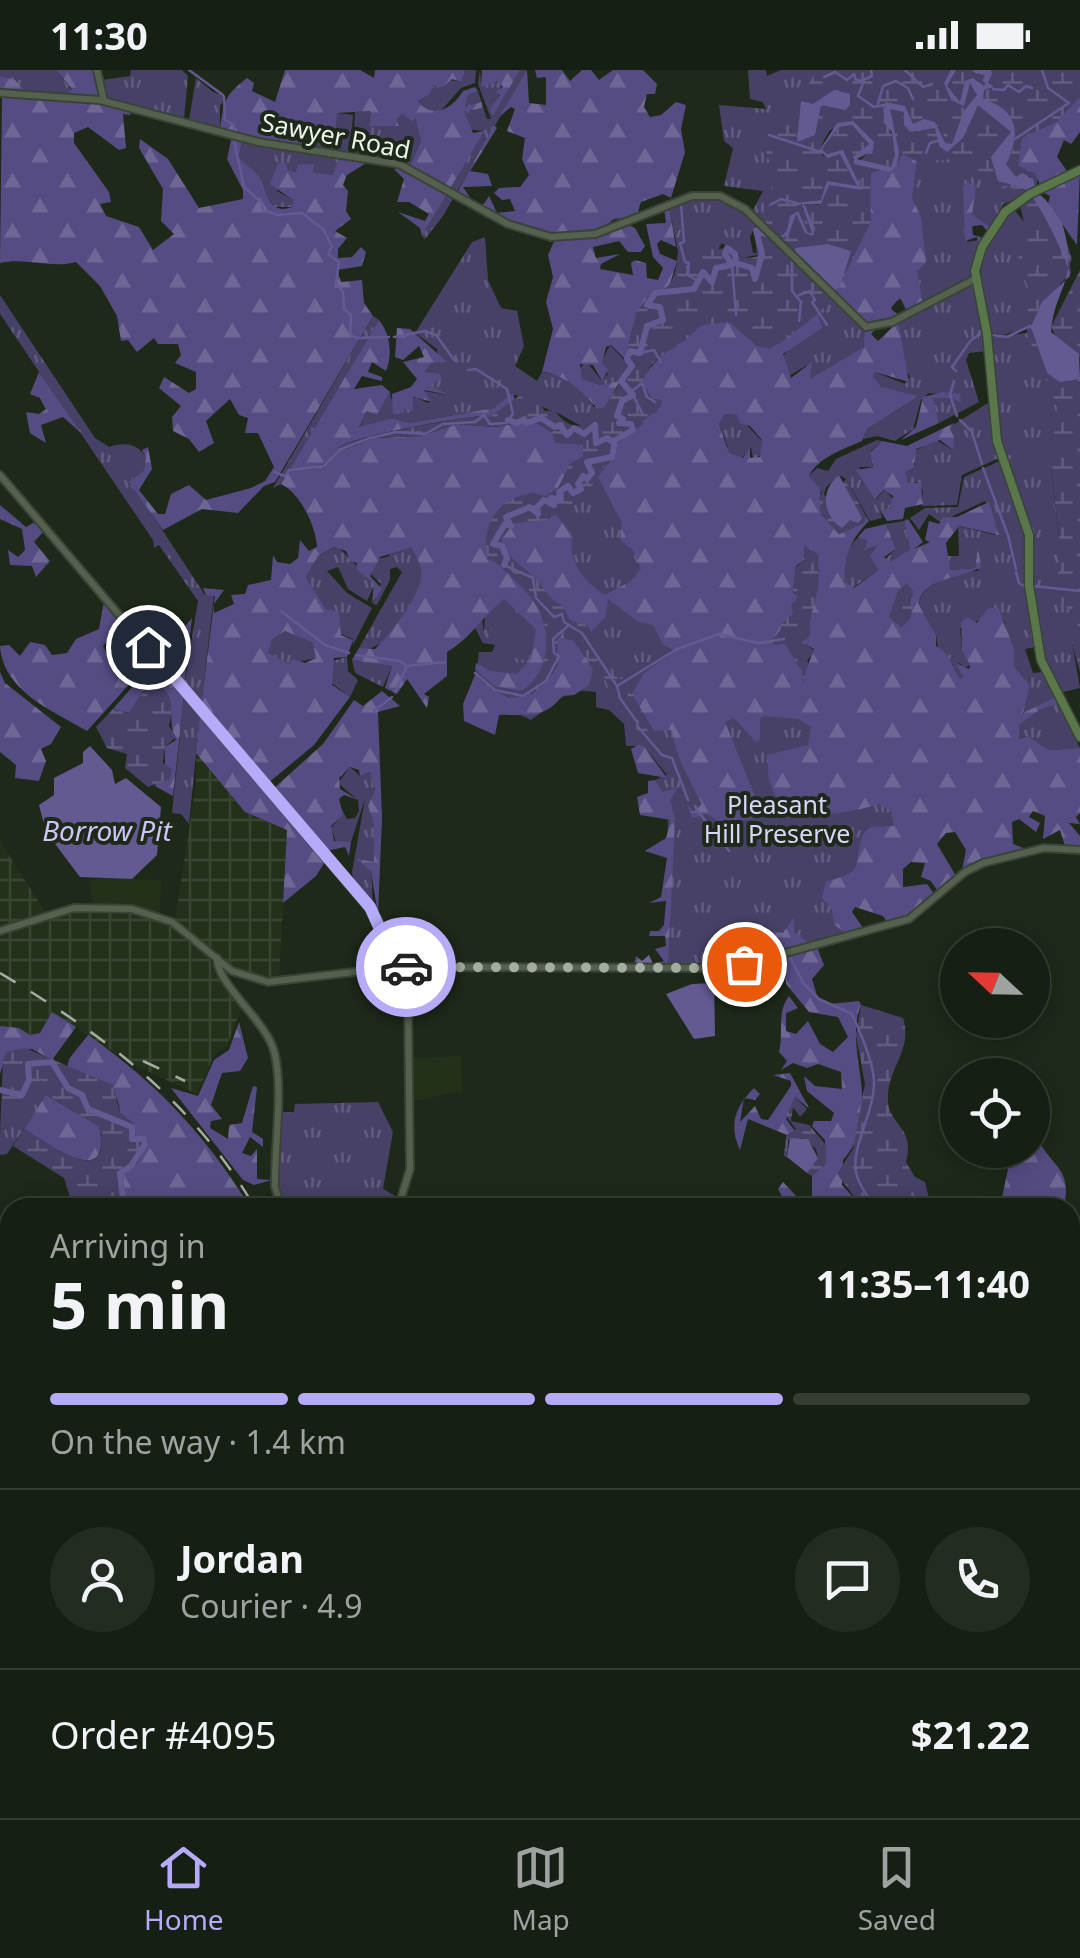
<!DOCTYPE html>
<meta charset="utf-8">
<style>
body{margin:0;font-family:"Noto Sans",sans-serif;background:#232c21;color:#f1f3f6;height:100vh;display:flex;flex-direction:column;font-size:38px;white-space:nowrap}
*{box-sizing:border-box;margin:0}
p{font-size:32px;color:#9ea2a0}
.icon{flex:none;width:55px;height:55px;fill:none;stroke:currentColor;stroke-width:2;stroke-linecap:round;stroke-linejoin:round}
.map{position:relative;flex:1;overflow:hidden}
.side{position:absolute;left:0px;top:1128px;width:1080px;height:622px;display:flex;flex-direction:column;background:#161f13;border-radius:30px 30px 0 0;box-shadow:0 5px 25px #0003,0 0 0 2px #353d33}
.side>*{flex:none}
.needle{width:65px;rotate:292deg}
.buttons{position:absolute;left:940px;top:858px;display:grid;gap:20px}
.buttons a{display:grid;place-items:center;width:110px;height:110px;border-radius:50%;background:#161f13;box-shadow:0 5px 25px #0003,0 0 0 2px #353d33;font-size:50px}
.pin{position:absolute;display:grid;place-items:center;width:85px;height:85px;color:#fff;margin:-42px;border:5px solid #fff;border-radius:50%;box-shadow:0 2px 10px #0007}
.courier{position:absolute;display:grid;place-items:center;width:100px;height:100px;margin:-50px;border:8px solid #b6abf8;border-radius:50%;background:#fff;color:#222;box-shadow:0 2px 12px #0007}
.overview em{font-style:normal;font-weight:700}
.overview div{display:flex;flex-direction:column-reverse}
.overview{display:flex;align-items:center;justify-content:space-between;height:170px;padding:0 50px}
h1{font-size:65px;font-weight:700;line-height:75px}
.bar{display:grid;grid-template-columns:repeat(4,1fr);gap:15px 10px;align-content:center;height:120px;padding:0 50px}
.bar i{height:12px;border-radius:8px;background:#353d33}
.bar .on{background:#b6abf8}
.bar p{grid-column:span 4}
.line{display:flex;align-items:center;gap:25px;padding:0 50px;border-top:2px solid #353d33}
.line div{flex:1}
.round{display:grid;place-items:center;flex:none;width:105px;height:105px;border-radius:52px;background:#232c21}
.status{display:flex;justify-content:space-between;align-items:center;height:70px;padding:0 50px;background:#161f13;direction:ltr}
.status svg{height:28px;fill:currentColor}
.tabs{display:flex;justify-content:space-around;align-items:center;height:140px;border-top:2px solid #353d33;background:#161f13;font-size:28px;color:#9ea2a0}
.tabs a{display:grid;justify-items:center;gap:5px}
.tabs .on{color:#b6abf8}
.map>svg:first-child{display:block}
.built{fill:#23311b}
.industrial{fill:url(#industrial-grid)}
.grass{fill:url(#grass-tufts);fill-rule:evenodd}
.forest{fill:url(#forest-firs);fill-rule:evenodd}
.wetland{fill:url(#wetland-marsh);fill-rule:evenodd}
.pitch{fill:#474168}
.water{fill:#635a92}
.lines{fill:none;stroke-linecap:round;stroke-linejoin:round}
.stream{stroke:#635a92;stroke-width:2.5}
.river{stroke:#635a92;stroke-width:6}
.tertiary-casing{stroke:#3a4436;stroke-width:10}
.secondary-casing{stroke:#3a4436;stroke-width:11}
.primary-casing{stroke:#3a4436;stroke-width:12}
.tertiary{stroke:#54614e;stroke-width:6}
.secondary{stroke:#5a764b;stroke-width:8}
.primary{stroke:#618b49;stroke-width:9}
.rail{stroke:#a4ada0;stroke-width:2.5;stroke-dasharray:18 18;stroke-linecap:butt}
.done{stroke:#a4ada0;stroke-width:10;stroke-dasharray:0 18}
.route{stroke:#b6abf8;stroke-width:12}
.labels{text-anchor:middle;stroke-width:8;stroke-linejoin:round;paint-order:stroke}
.street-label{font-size:25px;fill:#ecf4e9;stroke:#1e2919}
.park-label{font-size:25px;fill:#dad6f9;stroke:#1e2919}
.water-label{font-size:28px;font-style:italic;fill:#cbc5f8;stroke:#1e2919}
</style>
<div class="status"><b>11:30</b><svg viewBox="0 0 49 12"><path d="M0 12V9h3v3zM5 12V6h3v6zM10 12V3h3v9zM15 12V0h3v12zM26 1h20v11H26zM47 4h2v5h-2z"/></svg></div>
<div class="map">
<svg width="1080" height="1748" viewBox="0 0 1080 1748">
<defs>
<pattern id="industrial-grid" width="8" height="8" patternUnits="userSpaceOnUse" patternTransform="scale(2.5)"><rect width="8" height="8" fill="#23311b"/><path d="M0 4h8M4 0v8" fill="none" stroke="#384531"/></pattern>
<pattern id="grass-tufts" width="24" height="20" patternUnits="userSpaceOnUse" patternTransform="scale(2.5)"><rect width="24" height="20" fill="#474168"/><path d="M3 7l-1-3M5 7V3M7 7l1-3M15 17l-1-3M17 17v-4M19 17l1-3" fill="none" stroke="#625d7e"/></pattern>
<pattern id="forest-firs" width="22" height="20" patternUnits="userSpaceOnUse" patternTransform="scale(2.5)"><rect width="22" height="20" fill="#554c83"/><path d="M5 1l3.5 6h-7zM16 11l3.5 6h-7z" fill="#6e6695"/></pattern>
<pattern id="wetland-marsh" width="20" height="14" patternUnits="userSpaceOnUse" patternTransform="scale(2.5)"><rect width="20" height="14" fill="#474168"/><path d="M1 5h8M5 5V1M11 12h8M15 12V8" fill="none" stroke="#625d7e"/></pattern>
</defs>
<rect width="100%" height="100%" fill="#1e2919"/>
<!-- built -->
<g class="built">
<polygon points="102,808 161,810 160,843 93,833 89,811"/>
<polygon points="461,986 462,1021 414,1031 413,988"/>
</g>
<!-- industrial -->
<g class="industrial">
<polygon points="196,683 245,742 287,760 279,909 235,899 175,851 196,714"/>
<polygon points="0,771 46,843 0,858"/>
<polygon points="85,839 128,842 169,854 206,881 216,902 243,934 227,976 214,985 197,1024 132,994 53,943 40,963 30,965 0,956 0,863"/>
</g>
<!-- grass -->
<g class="grass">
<polygon points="0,0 56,0 72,20 68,25 25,22 0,6"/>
<polygon points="131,0 182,0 188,6 184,49 109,30 102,10 130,6"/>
<path d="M465 0H476L475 13 461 18 440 42 427 41 416 31C428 16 443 7 462 12Z"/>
<polygon points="480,0 481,16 498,11 502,14 493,46 520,0 527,0 443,146 425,169 422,166 483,61 467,59 464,42 482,38 464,37 468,25 478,21 487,49 491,49 478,14"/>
<path d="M748 0H766L767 6 781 0H1080V36L1014 114 1030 124 1003 134 991 159 977 152 967 163V172L979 170 973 207 909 243 903 228 890 234 896 250 835 230 865 258C865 264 866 269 865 275 861 284 820 305 810 309L807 295 789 306 782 287 796 272 759 293V269L725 245 716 376 728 377 719 354 725 344 737 345 764 373 761 385 753 389 751 377 741 389 730 385 731 421C785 540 833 666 912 770L846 834 863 858 737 895 667 896 668 722H661L655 710 667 705 644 676H626L624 654 609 640 596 637V622L576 620 583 619 590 607 531 650 510 640 476 606 479 582H492L495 575 483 573 475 558 482 550 484 562 485 545 505 522 469 481 504 357 583 365 750 198 785 169 763 156 752 142 763 121 724 116 733 78 724 71 719 35 766 39 763 32 750 29ZM889 39 896 58 882 101 852 90ZM830 56H836L819 135 805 133 803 149 797 137Z"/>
<polygon points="196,8 213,22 226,26 220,36 220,58 189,50"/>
<polygon points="371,41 369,54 399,56 397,47 402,44 420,52 421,71 409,96 353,85 355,42"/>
<polygon points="337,43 353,45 350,84 304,78 310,60 324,63"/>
<polygon points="242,70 340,86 339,99 333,105 312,102 313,95 297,102 288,100 277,121 293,130 292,137 274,137 239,87"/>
<polygon points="692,126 726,127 757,151 750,167 753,183 760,184 743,188 722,173 717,181 678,182 669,136"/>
<path d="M1013 138 1024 152 1065 167 1072 189 1050 235 1043 298 1057 336 1080 323 1051 399 1059 467 1080 454 1072 573 1080 618 1059 623 1044 593 1031 515 1032 464 1001 378 989 267 1027 263V258L1003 265 989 263C982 206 967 184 1013 138Z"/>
<path d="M485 167 488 210 501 238 517 241 524 276 515 296 537 311 542 302 558 305 592 328 593 337H605C581 368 582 353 555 342 541 337 525 329 513 324L494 338 409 353 393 348 359 358 367 341 377 346 390 322 391 329 417 328 428 333 431 331 423 321 448 325 429 315 425 303 430 293 438 291 437 279 415 263 472 172Z"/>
<polygon points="974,213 979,225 986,281 969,283 966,290 979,332 939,353 933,328 961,326 929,323 921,330 913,359 895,371 877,366 863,369 867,359 919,326 881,318 873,306 875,302 905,314 910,307 904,296 898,252"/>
<path d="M0 225 95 368 109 377C124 372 137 373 146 387L144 400 130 411 205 525H214L201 636 184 617 198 531 159 475 154 478 153 470 0 244Z"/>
<polygon points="373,246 379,250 281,414 273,418"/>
<polygon points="610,275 629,295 620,311 600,315 582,309 578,301 586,291 601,310 608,304 601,293"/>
<polygon points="988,333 999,388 962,405 957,435 922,436 923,421 918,412 908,414 905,410 906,402 915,395 914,381 936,370 953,380 950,357"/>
<polygon points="877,370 882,371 871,381 874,397 859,397 876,429 885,420 894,430 888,441 880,440 882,448 870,451 846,409 839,405 820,423 809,406 817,398 828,401 836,389"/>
<polygon points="337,376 336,382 435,381 427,578 381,573 366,581 359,578 402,502 397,497 390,499 390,510 377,535 373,534 381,514 371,504 378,489 390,486 308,391"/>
<path d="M1000 391 1026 461 1035 577 1025 579 1033 603 1042 602 1056 627 1026 644 1023 641 1030 615 1014 596 1004 550 985 548 960 558 962 581 971 594 965 598 958 592 963 608 960 609 946 583 938 579 936 565 918 533C925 512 956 502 978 501V476L975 498 950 500 945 486H959L958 456 995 465 997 458 985 431 940 452 929 444 919 460 910 448 925 438 958 437 964 407Z"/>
<polygon points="904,451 910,479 890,492 884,490 896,479 886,454"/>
<path d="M859 467 868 472 866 480 877 476 870 486 878 500 851 519C836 503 844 479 859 467Z"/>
<polygon points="337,476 375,514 367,531 348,519 338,497 327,501 347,523 372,538 353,575 353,569 341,564 338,541 326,539 306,507 318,486"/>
<polygon points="285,561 313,573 319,584 316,588 289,594 267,583 272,570"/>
<polygon points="347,587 348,601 358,610 350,627 330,612 332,591"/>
<polygon points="352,590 392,596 383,617 355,603"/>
<polygon points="184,626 200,643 189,754 181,744 172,743"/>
<polygon points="1059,634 1080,678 1049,680 1025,666 1019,669 1019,655 1041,639"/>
<polygon points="350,697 360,706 370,702 375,719 368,736 374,756 374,792 355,788 371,802 373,836 354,812 352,802 365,729 351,772 336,772 331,758 343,744 341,738 347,749 355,748 359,741 358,730 338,713"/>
<polygon points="40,1009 52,1017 7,1084 0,1085 0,1063"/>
<polygon points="378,1032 393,1062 383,1119 399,1128 396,1137 282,1137 277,1119 278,1042 294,1042 295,1034"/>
<polygon points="1070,1216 1080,1234 1080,1562 1070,1557"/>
</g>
<!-- forest -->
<g class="forest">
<polygon points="56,0 96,0 102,28 0,21 0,6 15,10 25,22 68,24 72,19"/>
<path d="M285 0H360L374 8 375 0H465L462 12 452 9 443 17 433 15 430 24 417 31C433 50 452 39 463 21L475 17 478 21 468 25 465 37 482 32V38L464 42 473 63 484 61 422 166 420 158 398 142 425 151 429 144 409 132H397L404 109 394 99H408L421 71 416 49 412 51 402 44 397 48 399 56H369L371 41 337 43 335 62 327 58 324 66 310 60 304 78 220 58C225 30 223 27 247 8L254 13 252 21 275 32Z"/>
<polygon points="482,0 520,0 493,46 490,39 500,25 495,22 503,17 498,11 481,17"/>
<polygon points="527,0 529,33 546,35 546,7 537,8 535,0 562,0 570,11 582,0 591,0 599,10 613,0 643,0 657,14 655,24 647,24 644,37 650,47 661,45 676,32 686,35 681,59 685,82 671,128 663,124 641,132 636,147 614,149 600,160 559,165 503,149 483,135 489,126 497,143 515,141 510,129 502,130 494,123 499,118 520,117 529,105 522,89 525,68 507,61 515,39 511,37 499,47"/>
<path d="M2 26 83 31 131 40 130 45 123 44 126 78 119 80 88 57 74 63V73L109 122 111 132 100 134 106 146 139 157 153 180 174 164 161 151 163 119 139 78 140 69 168 89 199 138 243 129V120L227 89 232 66 242 70 239 87C244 95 250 97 256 103 268 115 264 147 292 137L293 130 270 114 278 94 285 92 288 100 296 102 298 95 314 94 313 102 333 105 340 85 371 90 347 105 343 115 348 121 346 141 351 149 335 161 347 168 338 179V188L352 187 361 177 366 182 362 196 337 200 341 212 362 210 364 233 373 246 275 412 264 416 238 443 202 439 163 460 129 412 144 400 146 387 142 380 148 377 152 399 139 420 158 444H165L171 424 189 415 206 430 251 418 265 411 274 397 258 363H245L248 348 239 345 230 329 206 351 214 373 199 382 189 369 173 361 172 347 181 336 159 318 164 307 189 323 196 319V302L175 293 181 285 178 274H158L154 268 137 282 128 270 121 271 117 246 100 216 76 192C51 199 25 187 0 193Z"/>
<polygon points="1080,27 1080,62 1071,74 1064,70 1057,87 1070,105 1080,100 1077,175 1048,134 1050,126 1042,122 1038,109 1018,96 1022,68 1058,51"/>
<polygon points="494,55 497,58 470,101 488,104 492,116 463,117 473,132 457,123"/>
<polygon points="908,83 917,89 912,128 921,147 926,192 917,202 923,233 907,242 900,227 890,239 901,246 868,255 834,223 869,156 871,103 898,95 902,84"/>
<polygon points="967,112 976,117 972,145 990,157 987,161 982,155 972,156 973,165 984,168 979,177 977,167 965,171 963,117"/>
<path d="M669 136 676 177 661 170 657 174 660 184 677 191 670 214 634 253 625 289 611 275 606 277 602 293 608 300 602 311 593 295 580 294 582 309 600 315 620 311 605 337 597 339C589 326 561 302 542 302L553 259 546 232 553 207 548 185 556 167 627 154 635 158 645 176 641 182H628L619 171 593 177 596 188 620 184 601 194 600 199 633 205 631 193 635 190 646 193 647 208 658 210 663 198 653 187 646 154 666 153 664 138Z"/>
<path d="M818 244 822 258 783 284 791 308 812 292 810 309 864 277 865 258H877L871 264 878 271 898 252 909 312 875 302 873 306 881 317 919 326 867 359 862 371C846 378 818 387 809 406L820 419 821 444 839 464 863 453 866 446 869 451C852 468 843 485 845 512L854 518 878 500 870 486 877 476 865 480 867 471 858 467 865 459 886 454 896 479 884 487 890 492 910 479 904 451 908 449 923 472 914 479 930 472 925 470 929 451 939 454 943 447H957L989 432 999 465 959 456 946 473 950 500 975 498 978 476 981 497C961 509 926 506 918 533L936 565V576L946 583 960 609 963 607 956 593 969 599 970 595 962 581 961 552 968 547 977 553 987 539 998 537 1014 579V596L1030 615 1023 643 1056 627 1059 634 1041 639 1019 655V669L1027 666 1049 680 1080 678V743L1076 747 1080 754 1069 753 1080 766V778L1065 776 1060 760 1043 769 1045 746 1033 741 1029 747 1040 753 1036 762 1019 749 1012 752 1013 774 1026 779 962 800 966 780 955 762 946 763 937 774 956 806 939 823 931 811 921 807 925 793 911 792 903 799V817L927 814 935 825 914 844 887 852 883 846 855 837 852 842 863 858 846 863 834 855 832 840 822 828 826 811C869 803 851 793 864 763L871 757 894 756 891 741 879 734C846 744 778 759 769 708 767 700 769 693 767 685L808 675 811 657 799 649 765 646 760 648V670L756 672 734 648 725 652 756 729 757 748 739 750 729 757 707 744 692 748 687 735 694 742 702 734C691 712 675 687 672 660L654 661 632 624 644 603 675 581 663 574 653 555 637 551 608 529 606 546 591 562 588 556 571 552 563 536 544 525 509 489 501 470 514 453 556 445 573 466C566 490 585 513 605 525L631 511 641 499 633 480 620 470 622 453 598 407 615 384 614 376 642 355 645 346 658 342 642 312C650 291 701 246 725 251 739 255 748 267 757 276L779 274ZM725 344 737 345 741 354 750 356 762 370 760 387 750 388V377L743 388 729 383 719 354ZM805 477 819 500 808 552 810 565 802 572 814 579 802 611V601L785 574 768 575 793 544 798 526 793 522 796 496 804 490Z"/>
<path d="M379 250C390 264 393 284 386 301L372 292 368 302 382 307V311L362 306 354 319 382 315 390 322 377 346 367 341 359 357 393 348 409 353 494 338 513 323 515 330 491 346C477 343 359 366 343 375 337 378 332 387 328 393L298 399H323L341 381 374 368 420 366 457 354 494 357 533 351 552 362 554 370 583 375V386L570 394 558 418 544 427 533 422 522 426 486 469 488 484C515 514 545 528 546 571 547 594 540 611 518 622L494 616 475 599 476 593 490 601 517 604 531 589 536 559 504 529C483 546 471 568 447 582V606L424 624 429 627 427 638 407 609 397 624 385 618 392 596 352 590 359 578 375 579C391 563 425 522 421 499 420 492 414 483 411 477L380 487 370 506 382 519 372 533 374 513 357 500V493L350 491 346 481 334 477 318 486 306 507 326 539 339 541 341 565 353 570 347 587 334 588 332 615 350 627 314 675 267 714 201 636 215 526 206 525 203 518 224 520 214 534V543L234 534 231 525 245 524 248 515 271 510 273 485 277 492 290 494 298 488 300 470 309 481 317 477C316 456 300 423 281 414ZM285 561 313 573 316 588 305 593 293 589 289 594 268 583 272 570Z"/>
<polygon points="397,258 410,259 447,292 431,293 425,302 440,304 442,309 430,315 449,325 424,320 432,332 413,327 413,341 404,339 400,344 393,344 392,324 411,317 417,309 403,292 424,287 419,276 403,290 395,287"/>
<polygon points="39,302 81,363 63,347 41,355 46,373 30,363 26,342 39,344 46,339 40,328 30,324"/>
<polygon points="943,322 960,324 961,333 953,328 933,328 939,353 901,370 916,357 923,327"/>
<polygon points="954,353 950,359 954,367 953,380 940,370 916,379 914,397 906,402 907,413 921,413 923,434 905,438 903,449 887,451 880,440 890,439 893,426 884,420 875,429 856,400 874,397 870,383 882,371 907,376"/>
<polygon points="0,435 26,457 35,452 44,461 34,472 50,491 36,507 32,496 10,495 8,480 18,487 25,480 22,459 0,449"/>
<path d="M104 531 145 578 141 581 138 576 109 569 103 576 111 592 127 601 147 581 152 589 87 661C53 641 3 621 0 576L9 575 20 586 30 572 45 575 52 585 67 583 76 569 99 559Z"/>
<polygon points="192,548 184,617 159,587"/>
<path d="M562 563 565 569 573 570 593 598 589 615 574 625 562 626C544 650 525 644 499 645L495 665 464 651 463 634 475 605 508 628 532 625 557 597V570Z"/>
<path d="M154 592 184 626 173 726 155 716 165 696V677L176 670C165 650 182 619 149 613L129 643 113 639Z"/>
<polygon points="0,602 5,613 61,657 51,674 41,679 46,691 39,711 15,708 16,695 0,682"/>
<polygon points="382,621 400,636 378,642 382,748 378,844 371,802 355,788 374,792 374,756 368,736 375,719 370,702 360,706 359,700 350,697 339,708 340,719 358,730 344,725 339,729 343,745 331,756 334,771 351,772 349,786 345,777 326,781 273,719 323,674 354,630 363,636"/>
<polygon points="200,643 326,790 316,806 283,833 287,760 245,742 196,683"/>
<polygon points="638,675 644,676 667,708 638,703 631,679"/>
<polygon points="655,710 662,722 677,718 670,730 675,748 668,895 634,895 636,886 642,891 649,885 653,894 664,891 655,879 666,876 665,866 649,866 650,861 659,861 664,855 666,831 649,833 661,827 667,788 645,781 666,768 671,750 640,745 637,727 648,723 648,711"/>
<polygon points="794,847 793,861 808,873 776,883 775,867 748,877 738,869 744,869 749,859 756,865 765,860 783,863"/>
<path d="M817 877 824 895 812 909 818 929 829 934 859 931 861 935C842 981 886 1042 843 1090L842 1115 862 1137H788L778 1119 783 1112 798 1128 812 1127V1106L826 1093 825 1070 812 1056 814 1051H831L834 1043 807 1021 804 1006 815 1016 842 1019 841 1002 818 994 807 998 793 993 781 1000 787 991 779 982C784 962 776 944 789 926L798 938 786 943V961L796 964 808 951 820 974 833 982 848 967 838 947 809 942 786 914 783 887Z"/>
<polygon points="52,942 76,957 52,990 32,979 7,982 0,1004 0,956 19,958 30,965 40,963"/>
<polygon points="239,952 248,988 240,1001 222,1003 211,1035 222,1049 211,1051 210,1058 228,1069 229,1055 242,1053 253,1016 257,1017 252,1062 263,1069 263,1077 250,1067 242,1083 251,1086 257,1079 257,1109 272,1110 254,1115 243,1110 171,1018 198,1026 214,990 229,980"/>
<path d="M88 965C157 1013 207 1067 250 1137H126L123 1104 137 1093 148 1071 135 1068 134 1054 120 1043C118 1009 92 1010 67 999L69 989Z"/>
<path d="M790 1003 809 1038 795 1027 786 1049 795 1061 787 1065 748 1049 740 1080C728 1054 736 1036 754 1018L760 1024 755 1030 744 1028 740 1052 755 1036 761 1049 768 1050 791 1016V1011L773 1005Z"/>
<path d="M46 1025 99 1056C114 1124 46 1072 24 1059Z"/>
<path d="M1033 1039 1043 1046 1039 1071C1054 1099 1072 1099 1064 1137H1000L1012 1080H1032Z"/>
<polygon points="1070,1164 1080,1176 1079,1356 1070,1355"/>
<polygon points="860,1740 991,1740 990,1748 863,1748"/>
</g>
<!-- wetland -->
<g class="wetland">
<path d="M817 0H924L929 7 951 0 944 17 948 28 961 36 970 13 977 26C959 39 966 63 948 76L940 56 913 54 910 41 892 32 883 35V52C895 59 898 85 891 97L858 93 874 75 853 51 830 60 819 78 823 86 840 83 857 116 832 111 825 115 821 130 801 132 811 164 798 141 790 146 787 161 779 168 764 151 774 106 760 62 770 52 789 46ZM832 21 846 25 840 39 820 35 817 49 796 69C794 40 814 35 832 21Z"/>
<polygon points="956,0 1061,1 1080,16 1080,27 1058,51 1022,68 1018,96 1035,103 1038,109 1035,119 1030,106 1016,107 1006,94 1018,69 1017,58 983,29 984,20 994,17 987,12 990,4 985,9 987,15 980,17 976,10 963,15 959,32 947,18"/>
<path d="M976 35 1011 62C998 81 983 85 998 111L1013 112 1026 121 1022 124 1009 116 1002 119C984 111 979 98 964 87L922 94 902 84C893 101 893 101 874 100L870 105 871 150 837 222 781 171 795 144 810 168 815 158 804 134 819 135 829 115 856 121 862 113 843 80 827 84 822 79 839 57 852 55 869 74 852 90 866 99 892 101 899 82 889 39 904 42 903 50 916 62 935 58 943 80H954L967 61ZM828 174 842 175 850 187 839 217 796 182Z"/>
<polygon points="1033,126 1069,189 1071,203 1042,232 1031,257 1047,303 1080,309 1080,602 1072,574 1071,542 1057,526 1060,475 1051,398 1057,336 1027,264 1028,217 1019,195 1018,177 1024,152 1020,136"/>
<path d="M761 155 832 228 825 237 770 279 757 276 729 252 700 255C681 282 656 277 642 312L652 328 662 330 661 336 613 376 615 387C612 391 608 394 604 397 586 414 597 435 560 438L548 450 514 453 501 469C516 498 515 488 534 507 545 518 547 528 563 536L567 549 588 556 618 609 673 579 644 603 633 620 635 632 655 664 637 660 631 647 618 640 604 607 597 605 573 570 565 569 564 564 557 570 558 595C542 624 519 638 490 618 481 611 477 609 475 599L494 616 522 621C572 585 537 501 487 489 489 483 485 478 486 469 489 438 517 417 546 426L558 418 570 394 583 386V375L555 373 552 362 533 351 494 357 457 354 420 366 374 368 341 381 323 399 299 398 328 393C332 387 337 378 343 375 357 367 478 343 491 346L519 326 538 332 545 341 554 340C588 385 612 322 629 297L625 289 637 240 654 220H665C676 207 676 199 678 182L729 178 743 188 757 187 755 163Z"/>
<polygon points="1080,200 1080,287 1059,273 1051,257"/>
<polygon points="846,409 866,446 864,453 839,464 821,444 819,427 827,414 824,424 843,454 857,442 842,413"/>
<path d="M804 475 819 485C817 496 820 506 818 518 815 534 808 550 810 565L803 572 815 581 806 592 803 616 802 601 785 574H763L780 564 781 554 793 544 791 535 798 526 793 522 795 498 804 490Z"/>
<polygon points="907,513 913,521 911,548 901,558 889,547 898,521"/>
<path d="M149 613C172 617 174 637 169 656L176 667 165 677 163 693 172 699 170 709 148 717 125 698 127 684 107 678 96 657 113 639 129 643Z"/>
<path d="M861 935 903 948C913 979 889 996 888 1026 886 1056 916 1055 906 1092L915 1107 925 1112 931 1137H862L837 1104 853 1079 865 1014 856 965Z"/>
<path d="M25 978 113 1015 120 1043 134 1054 135 1067 142 1066 148 1074 123 1104 126 1137H73L64 1108 13 1076 24 1059C46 1071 115 1125 99 1056L46 1025 51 1017 41 1010 0 1063 3 989 7 982Z"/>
<polygon points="795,1027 807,1039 800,1047 793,1037 791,1051 809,1055 826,1075 826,1093 812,1106 807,1103 818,1087 816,1079 803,1068 788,1070 787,1087 784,1086 786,1066 796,1059 786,1046"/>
<polygon points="1070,1418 1080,1441 1080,1560 1070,1555"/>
<polygon points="291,1740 449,1740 443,1748 291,1748"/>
<polygon points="484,1740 583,1740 585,1748 482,1748"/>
</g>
<!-- pitch -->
<polygon class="pitch" points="495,542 521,546 534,565 528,570 533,572 528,591 508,586 490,568"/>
<!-- water -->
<g class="water">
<path d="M951 0H956L947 16 960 32 965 11 973 8 984 16 990 4 987 12 994 17 984 20 983 29C1019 40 1021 64 1006 94L1016 107 1022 103 1033 109 1037 123C1049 130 1054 142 1062 153 1080 213 1055 215 1051 262L1079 284 1080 309 1060 312 1047 303 1031 257 1042 232 1070 206C1070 194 1036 126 1027 121 1016 114 1010 115 998 111L991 87 1011 62 978 35 963 68 947 82 939 76 935 58 910 62 904 55V42L890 39 899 82 897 96 889 102 854 94 853 87 869 74 852 55 839 57 822 79 827 84 843 80 862 120 829 115 821 134H804L815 158 813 166 805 163 796 144 788 166 779 168 787 161 790 146 798 141 808 163H812L801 132 821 130 827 111 857 116 840 84 828 88 819 81 837 53 853 51 874 72 873 80 857 89 891 97 895 85 892 62 883 52 885 32 905 36 913 54 924 49 935 52 945 73 952 74 964 41 977 25 970 13 964 36 951 30 944 13Z"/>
<polygon points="834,20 850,24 850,35 845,40 821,35 815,65 797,72 801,31 813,34"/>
<polygon points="828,174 851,181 840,217 834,221 796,185 795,178"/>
<path d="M839 405 862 448 858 453 850 450 842 458C821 444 821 419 839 405Z"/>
<polygon points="90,676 112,700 115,714 126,708 161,737 157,785 132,809 80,807 46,762 39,735 54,725 54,708 83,693 83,682"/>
<polygon points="714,913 715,966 694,969 666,924 692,914"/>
<polygon points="790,1068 808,1069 818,1088 807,1103 787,1087"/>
</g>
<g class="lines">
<!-- stream -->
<g class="stream">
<polyline points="189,0 223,25"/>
<polyline points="905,0 923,17 932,14"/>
<polyline points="824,7 835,2 847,10 854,4 856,10 864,11 858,26 874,37 885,35"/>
<polyline points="863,10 872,6 871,0"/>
<polyline points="993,19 1004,20 1008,15 1019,22 1026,16 1032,18"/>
<polyline points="224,27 225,50 234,55 234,63"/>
<polyline points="878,34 883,16 896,11 908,18 913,29"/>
<polyline points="769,65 821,82"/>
<polyline points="1015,69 1069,33 1048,18 1042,0"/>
<polyline points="234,70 244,117 262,133 263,140 277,145 302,143 324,160 332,177 328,184 339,192 336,213 343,222 344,239 351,245 350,264 356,268 389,267"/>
<polyline points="926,83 930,73 937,71"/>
<polyline points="681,134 684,172 680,173 685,192 689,193 688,205 698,211"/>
<polyline points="770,135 781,129 800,134"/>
<polyline points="792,188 792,221 801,232 799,251"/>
<polyline points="732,195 736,245"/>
<polyline points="799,225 810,221 815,230 812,232 827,255"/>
<polyline points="992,265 1007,267 1030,256 1033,259"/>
<polyline points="394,267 425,261 436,265 455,291"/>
<polyline points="640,283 654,280 661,292"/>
<polyline points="956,301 952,297 971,270 980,264"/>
<polyline points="954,311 950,325 957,346"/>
<polyline points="632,321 642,313 647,327 655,332"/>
<polyline points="633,325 643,345"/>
<polyline points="960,350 972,362 982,394"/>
<polyline points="983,398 1007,463"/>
<polyline points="274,402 285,406 289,400 324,396 341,379 370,368 396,362 425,364 443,354 475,352 484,345 490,354 506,353 513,344 507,319 476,299 468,300"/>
<polyline points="1008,465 1016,499"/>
<polyline points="504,495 533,508 536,528 554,547 562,544 564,552 582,563 617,616 677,579 719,564 758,573 784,569"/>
<polyline points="1016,502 1019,513 1027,518"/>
<polyline points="1032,516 1080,521"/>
<polyline points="281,541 325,575 349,583"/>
<polyline points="356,585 400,591 407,596 445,592"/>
<polyline points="475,603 495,620 523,626 546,611 559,586 554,583 553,569 569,555"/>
<polyline points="617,616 620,628 637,652"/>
<polyline points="395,622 407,596"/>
<polyline points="374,641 392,627"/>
<polyline points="638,657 662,685 672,688 688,730"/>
<polyline points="697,740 729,781"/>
<path d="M789 886 804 914 819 929 852 944C860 962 873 991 874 1011 875 1042 851 1076 856 1102 858 1115 868 1126 874 1138"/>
<polyline points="580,1741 583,1748"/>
<polyline points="549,1748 555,1740"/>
</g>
<!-- river -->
<g class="river">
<polyline points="976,0 989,3 986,10"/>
<polyline points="508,350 517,353 524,349 526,353 541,348 555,357 560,355 567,365 574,358 584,364 595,355 596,373 607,368 613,372"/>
<polyline points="504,495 507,488 502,476 493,474 505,454 511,456 506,447 530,437 538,444 537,437 544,430 554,435 551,428 560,429 559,422 568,416 573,423 581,419 578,414 583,406 587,409 592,403 587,392 612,387 615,370 633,360 631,354 619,353 623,349 617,346 622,331 633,325 621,311 632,296 627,289 630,281 640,283 647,256 663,250 660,237 647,235 655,223 694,219 703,202 712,212 716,198 732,195 725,184 727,178 735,184 736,193 752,198 755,209 762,184 756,160 765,164"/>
<polyline points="0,1020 22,1025 29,1010 28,994 52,992 68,1018 82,1025 88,1039 132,1057 132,1069 144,1069 145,1074 131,1096 120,1103 124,1138"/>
<polyline points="1070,1482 1080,1487"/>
<polyline points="1070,1520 1076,1515 1080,1519"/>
<polyline points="1070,1534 1070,1541"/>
<polyline points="1070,1545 1079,1543 1080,1534"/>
</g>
<!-- tertiary casing -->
<g class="tertiary-casing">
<g id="tertiary">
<polyline points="97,0 104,31"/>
<polyline points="0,23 100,30 258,72 399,94 508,154 551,167 595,164 692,126 720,126 745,139 866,257 892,252 977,208"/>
<polyline points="0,405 378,849 408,934 410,1099 398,1138"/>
<polyline points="0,861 74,838 132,839 172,852 232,901 268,912 397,897 731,898 909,849 965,802 983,793 1044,778 1080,780"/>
<path d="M217 888C216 913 266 951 274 981 284 1018 274 1078 275 1117L281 1138"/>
</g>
</g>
<!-- secondary casing -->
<g class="secondary-casing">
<g id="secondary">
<polyline points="1080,100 1030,124 1005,142 982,177 975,201 987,264 997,371 1029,465 1029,515 1041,590 1080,667"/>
<polyline points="1070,1636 1080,1637"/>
<polyline points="446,1748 453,1740"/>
</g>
</g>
<!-- primary casing -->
<g class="primary-casing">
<g id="primary">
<polyline points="0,1586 10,1606"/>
<polyline points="57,1740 59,1748"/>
</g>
</g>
<!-- tertiary -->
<use href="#tertiary" class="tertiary"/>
<!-- secondary -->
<use href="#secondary" class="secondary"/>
<!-- primary -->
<use href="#primary" class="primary"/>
<!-- rail -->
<g class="rail">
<path d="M0 903C104 965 193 1031 255 1138"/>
<polyline points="143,991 185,1011"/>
<polyline points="595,1740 599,1748"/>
</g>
</g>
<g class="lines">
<!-- done -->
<polyline class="done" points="406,897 717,898 744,894"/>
<!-- route -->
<polyline class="route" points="148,577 370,837 397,897 406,897"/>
</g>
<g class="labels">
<!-- street labels -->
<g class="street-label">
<text transform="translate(336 66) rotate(11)" y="9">Sawyer Road</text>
</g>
<!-- park labels -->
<g class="park-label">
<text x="777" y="744">Pleasant<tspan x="777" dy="29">Hill Preserve</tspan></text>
</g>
<!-- water labels -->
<g class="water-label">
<text x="107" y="771">Borrow Pit</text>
</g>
</g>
</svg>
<div class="buttons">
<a><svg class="needle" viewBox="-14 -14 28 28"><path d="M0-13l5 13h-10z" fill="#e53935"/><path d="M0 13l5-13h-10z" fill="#9ea2a0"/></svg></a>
<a><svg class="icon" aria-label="locate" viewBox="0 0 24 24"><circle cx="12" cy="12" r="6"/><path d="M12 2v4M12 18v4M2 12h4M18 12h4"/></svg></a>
</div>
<div class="pin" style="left:744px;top:894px;background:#ea580c"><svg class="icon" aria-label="bag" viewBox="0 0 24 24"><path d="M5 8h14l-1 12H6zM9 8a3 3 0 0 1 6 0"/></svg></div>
<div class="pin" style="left:148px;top:577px;background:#1f2937"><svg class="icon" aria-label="home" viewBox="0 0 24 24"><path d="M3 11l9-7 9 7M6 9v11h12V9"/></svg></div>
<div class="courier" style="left:406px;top:897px"><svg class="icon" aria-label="car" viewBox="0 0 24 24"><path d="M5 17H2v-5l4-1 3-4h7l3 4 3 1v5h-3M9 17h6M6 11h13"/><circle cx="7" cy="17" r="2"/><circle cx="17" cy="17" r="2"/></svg></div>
<section class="side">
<div class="overview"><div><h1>5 min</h1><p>Arriving in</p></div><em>11:35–11:40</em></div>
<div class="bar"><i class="on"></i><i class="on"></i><i class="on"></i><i></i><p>On the way · 1.4 km</p></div>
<div class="line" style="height:180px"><a class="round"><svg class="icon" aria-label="person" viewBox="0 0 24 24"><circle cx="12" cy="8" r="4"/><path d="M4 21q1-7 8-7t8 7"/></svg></a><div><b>Jordan</b><p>Courier · 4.9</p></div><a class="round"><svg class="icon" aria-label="chat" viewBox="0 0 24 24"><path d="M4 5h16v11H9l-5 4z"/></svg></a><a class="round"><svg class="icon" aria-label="phone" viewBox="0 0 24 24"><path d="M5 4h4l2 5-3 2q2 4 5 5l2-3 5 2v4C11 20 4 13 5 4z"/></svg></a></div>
<div class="line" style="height:130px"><div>Order #4095</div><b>$21.22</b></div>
</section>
</div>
<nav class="tabs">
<a class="on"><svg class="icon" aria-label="home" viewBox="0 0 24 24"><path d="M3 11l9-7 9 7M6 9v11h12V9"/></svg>Home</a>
<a><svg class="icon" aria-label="map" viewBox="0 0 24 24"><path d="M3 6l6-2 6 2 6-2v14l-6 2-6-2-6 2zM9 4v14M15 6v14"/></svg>Map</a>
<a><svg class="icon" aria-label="saved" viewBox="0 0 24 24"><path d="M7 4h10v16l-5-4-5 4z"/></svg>Saved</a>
</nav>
